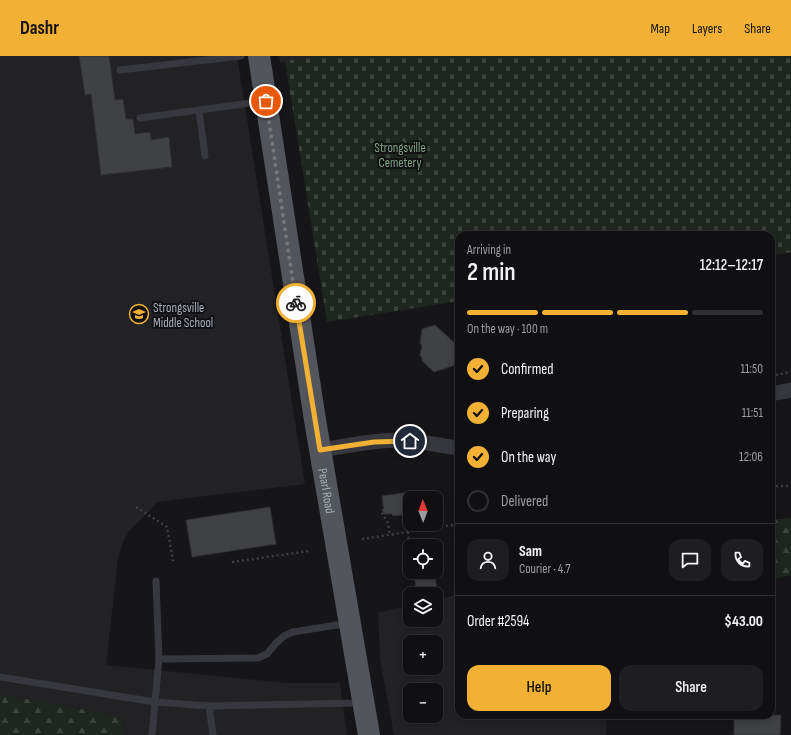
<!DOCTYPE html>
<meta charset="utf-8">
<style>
body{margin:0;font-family:"Sofia Sans Condensed",sans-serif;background:#1e1e20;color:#f1f3f6;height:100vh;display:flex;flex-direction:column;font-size:15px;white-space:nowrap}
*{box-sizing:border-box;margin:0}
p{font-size:13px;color:#9c9d9f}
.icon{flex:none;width:22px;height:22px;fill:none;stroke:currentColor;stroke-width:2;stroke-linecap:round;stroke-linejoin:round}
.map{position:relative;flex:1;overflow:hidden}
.sheet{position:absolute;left:455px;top:175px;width:320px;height:488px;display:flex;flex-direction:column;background:#101012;border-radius:12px;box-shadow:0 2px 10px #0003,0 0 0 1px #303032}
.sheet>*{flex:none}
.needle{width:26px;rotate:359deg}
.buttons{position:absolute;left:403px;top:435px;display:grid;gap:8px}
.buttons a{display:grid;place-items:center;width:40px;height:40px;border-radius:8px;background:#101012;box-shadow:0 2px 10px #0003,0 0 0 1px #303032;font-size:20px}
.pin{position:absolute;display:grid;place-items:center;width:34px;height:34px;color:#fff;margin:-17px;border:2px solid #fff;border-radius:50%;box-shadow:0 1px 4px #0007}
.courier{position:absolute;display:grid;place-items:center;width:40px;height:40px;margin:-20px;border:3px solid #f2b134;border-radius:50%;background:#fff;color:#222;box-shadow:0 1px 5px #0007}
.overview em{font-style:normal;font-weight:600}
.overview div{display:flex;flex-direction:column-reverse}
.overview{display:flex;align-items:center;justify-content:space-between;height:68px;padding:0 12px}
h1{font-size:26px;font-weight:600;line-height:30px}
.bar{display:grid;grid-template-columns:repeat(4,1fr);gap:6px 4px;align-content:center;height:48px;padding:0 12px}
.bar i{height:5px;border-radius:3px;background:#303032}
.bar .current{background:#f2b134}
.bar p{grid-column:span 4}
.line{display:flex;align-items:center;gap:10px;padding:0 12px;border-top:1px solid #303032}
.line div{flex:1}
.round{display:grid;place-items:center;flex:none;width:42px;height:42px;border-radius:12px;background:#1e1e20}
ol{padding:0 12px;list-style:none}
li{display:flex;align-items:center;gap:12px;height:44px}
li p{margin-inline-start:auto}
li .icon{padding:4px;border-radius:50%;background:#f2b134;color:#111;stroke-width:4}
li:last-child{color:#9c9d9f}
li i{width:22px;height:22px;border:2px solid #303032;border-radius:50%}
.button{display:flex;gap:8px;margin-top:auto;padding:8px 12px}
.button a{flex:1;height:46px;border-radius:12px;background:#f2b134;color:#111;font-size:16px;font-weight:600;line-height:46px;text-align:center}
.button a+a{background:#1e1e20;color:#f1f3f6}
header{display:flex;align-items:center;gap:24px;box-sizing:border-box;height:56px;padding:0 20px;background:#f2b134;color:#111}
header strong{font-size:19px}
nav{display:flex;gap:22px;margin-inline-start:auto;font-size:14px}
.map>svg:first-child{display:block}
.built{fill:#222225;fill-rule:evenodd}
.forest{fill:url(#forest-firs)}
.cemetery{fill:url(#cemetery-stones)}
.building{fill:#404145;stroke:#303034}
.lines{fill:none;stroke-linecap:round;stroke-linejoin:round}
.path{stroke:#3d3f44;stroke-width:2.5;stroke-dasharray:2 3;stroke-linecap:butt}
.lane{stroke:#37383d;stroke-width:7}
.street{stroke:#37383d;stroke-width:15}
.primary{stroke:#53555c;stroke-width:22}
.done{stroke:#757880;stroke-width:4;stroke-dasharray:0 7.2}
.route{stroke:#f2b134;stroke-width:5}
.labels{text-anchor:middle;stroke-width:4;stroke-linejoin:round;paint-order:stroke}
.park-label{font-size:13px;fill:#7fa381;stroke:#111113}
.poi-label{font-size:13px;fill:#a8adb8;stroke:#111113;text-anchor:start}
.street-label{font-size:13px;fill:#a8adb8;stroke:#111113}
</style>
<header>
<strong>Dashr</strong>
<nav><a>Map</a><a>Layers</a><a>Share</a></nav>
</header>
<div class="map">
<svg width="791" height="679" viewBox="0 0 791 679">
<defs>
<pattern id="forest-firs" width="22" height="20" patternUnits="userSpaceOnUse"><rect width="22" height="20" fill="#1e261f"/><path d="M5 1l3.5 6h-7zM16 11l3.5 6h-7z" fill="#3c433d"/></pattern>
<pattern id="cemetery-stones" width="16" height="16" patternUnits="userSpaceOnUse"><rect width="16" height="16" fill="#1e261f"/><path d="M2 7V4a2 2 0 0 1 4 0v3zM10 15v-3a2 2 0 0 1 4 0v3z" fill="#3c433d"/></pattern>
</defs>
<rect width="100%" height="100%" fill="#161618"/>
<!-- built -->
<g class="built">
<polygon points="0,0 237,0 305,428 157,446 150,455 129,475 124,484 118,501 106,609 287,627 340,627 347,679 123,679 124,661 0,638"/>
<polygon points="279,0 325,0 280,7"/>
<path d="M459 538V659H607L606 679H394L380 603 378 557 410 549V564H436V544ZM410 586H436V612H410ZM410 634H436V660H410Z"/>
</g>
<!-- forest -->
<g class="forest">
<polygon points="791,462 791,519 771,524 771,464"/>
<polygon points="0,638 124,661 123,679 0,679"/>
</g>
<!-- cemetery -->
<polygon class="cemetery" points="325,0 791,0 791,196 771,200 771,179 459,179 459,245 327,266 285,5"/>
<!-- building -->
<g class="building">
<polygon points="79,0 109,0 115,44 123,43 126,63 133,63 135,78 150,76 151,84 169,81 172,111 101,119 91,38 85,39"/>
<polygon points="435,269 459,291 459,308 434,316 422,305 422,302 420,299 422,290 420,287 422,273"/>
<polygon points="410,436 410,458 393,460 392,458 384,458 382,440"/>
<polygon points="270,451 276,488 192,501 186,464"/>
<polygon points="413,516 434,516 437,532 417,536"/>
<polygon points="734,659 781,659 780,679 734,679"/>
</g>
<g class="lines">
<!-- path -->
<g class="path">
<polyline points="771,320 791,316"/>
<polyline points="771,430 791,430"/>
<polyline points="430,441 430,442"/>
<polyline points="136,451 167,471 173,505"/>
<polyline points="384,454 381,455 388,467 390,479"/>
<polyline points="414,468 414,475"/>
<polyline points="434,468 435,472"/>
<polyline points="408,476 410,497"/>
<polyline points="362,483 459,468"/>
<polyline points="232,506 309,495"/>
</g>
<!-- lane -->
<g class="lane">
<polyline points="120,14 241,0"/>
<polyline points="199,54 205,100"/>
<polyline points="140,62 265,45"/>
<polyline points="159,603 258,602 267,598 276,587 284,580 293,576 343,568"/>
<polyline points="0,621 155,646 209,650 362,647"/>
<polyline points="209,650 213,679"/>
<polyline points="152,679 159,603 156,525"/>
</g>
<!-- street -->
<g class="street">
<polyline points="771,338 791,334"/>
<path d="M320 394C349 390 380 382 410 385 426 386 442 390 459 392"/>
</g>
<!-- primary -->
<path class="primary" id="s1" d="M259 0 315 364 369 679"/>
</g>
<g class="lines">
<!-- done -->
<polyline class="done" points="266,45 296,247"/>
<!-- route -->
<polyline class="route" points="296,247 320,394 374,386 410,385"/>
</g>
<!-- icons -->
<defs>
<g id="school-ring" transform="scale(1)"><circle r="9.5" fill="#111113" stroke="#f2b134" stroke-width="1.5"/><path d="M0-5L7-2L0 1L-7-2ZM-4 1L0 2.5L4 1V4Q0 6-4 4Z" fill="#f2b134"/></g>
</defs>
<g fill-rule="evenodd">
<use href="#school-ring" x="139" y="258"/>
</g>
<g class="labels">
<!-- park labels -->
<g class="park-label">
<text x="400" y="96">Strongsville<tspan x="400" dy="15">Cemetery</tspan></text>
</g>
<!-- poi labels -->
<g class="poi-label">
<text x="153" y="256">Strongsville<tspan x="153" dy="15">Middle School</tspan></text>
</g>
<!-- street labels -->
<g class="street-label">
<text dy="5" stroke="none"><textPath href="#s1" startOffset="440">Pearl Road</textPath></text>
</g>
</g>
</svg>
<div class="buttons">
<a><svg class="needle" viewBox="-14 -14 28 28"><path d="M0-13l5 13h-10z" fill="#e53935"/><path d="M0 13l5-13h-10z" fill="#9c9d9f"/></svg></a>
<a><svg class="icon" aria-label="locate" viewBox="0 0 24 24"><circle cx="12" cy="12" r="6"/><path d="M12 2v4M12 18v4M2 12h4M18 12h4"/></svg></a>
<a><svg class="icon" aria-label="layers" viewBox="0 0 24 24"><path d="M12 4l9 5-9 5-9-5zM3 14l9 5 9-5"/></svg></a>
<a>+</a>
<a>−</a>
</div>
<div class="pin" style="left:266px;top:45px;background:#ea580c"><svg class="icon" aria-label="bag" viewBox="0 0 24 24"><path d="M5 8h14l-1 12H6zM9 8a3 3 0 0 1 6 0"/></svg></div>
<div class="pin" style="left:410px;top:385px;background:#1f2937"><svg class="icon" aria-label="home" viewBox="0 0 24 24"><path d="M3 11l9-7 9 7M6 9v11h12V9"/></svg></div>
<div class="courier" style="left:296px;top:247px"><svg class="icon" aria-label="bike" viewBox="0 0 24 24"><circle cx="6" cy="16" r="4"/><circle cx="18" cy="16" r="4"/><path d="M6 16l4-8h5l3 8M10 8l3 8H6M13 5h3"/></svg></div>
<section class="sheet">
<div class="overview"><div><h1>2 min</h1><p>Arriving in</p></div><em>12:12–12:17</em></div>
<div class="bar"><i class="current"></i><i class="current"></i><i class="current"></i><i></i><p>On the way · 100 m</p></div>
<ol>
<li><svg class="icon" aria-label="check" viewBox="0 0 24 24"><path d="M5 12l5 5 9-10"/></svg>Confirmed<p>11:50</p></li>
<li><svg class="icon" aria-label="check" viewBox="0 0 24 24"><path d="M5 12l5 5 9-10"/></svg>Preparing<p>11:51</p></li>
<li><svg class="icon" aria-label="check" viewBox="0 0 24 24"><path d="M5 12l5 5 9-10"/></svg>On the way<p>12:06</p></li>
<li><i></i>Delivered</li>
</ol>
<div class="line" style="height:72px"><a class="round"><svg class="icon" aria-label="person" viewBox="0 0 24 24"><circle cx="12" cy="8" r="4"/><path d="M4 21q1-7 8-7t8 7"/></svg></a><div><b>Sam</b><p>Courier · 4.7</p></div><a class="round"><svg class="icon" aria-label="chat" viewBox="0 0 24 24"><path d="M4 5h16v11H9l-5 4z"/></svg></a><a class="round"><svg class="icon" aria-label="phone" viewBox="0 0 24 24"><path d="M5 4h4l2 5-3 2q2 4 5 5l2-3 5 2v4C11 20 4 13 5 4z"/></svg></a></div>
<div class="line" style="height:52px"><div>Order #2594</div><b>$43.00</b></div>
<div class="button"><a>Help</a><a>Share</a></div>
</section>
</div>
